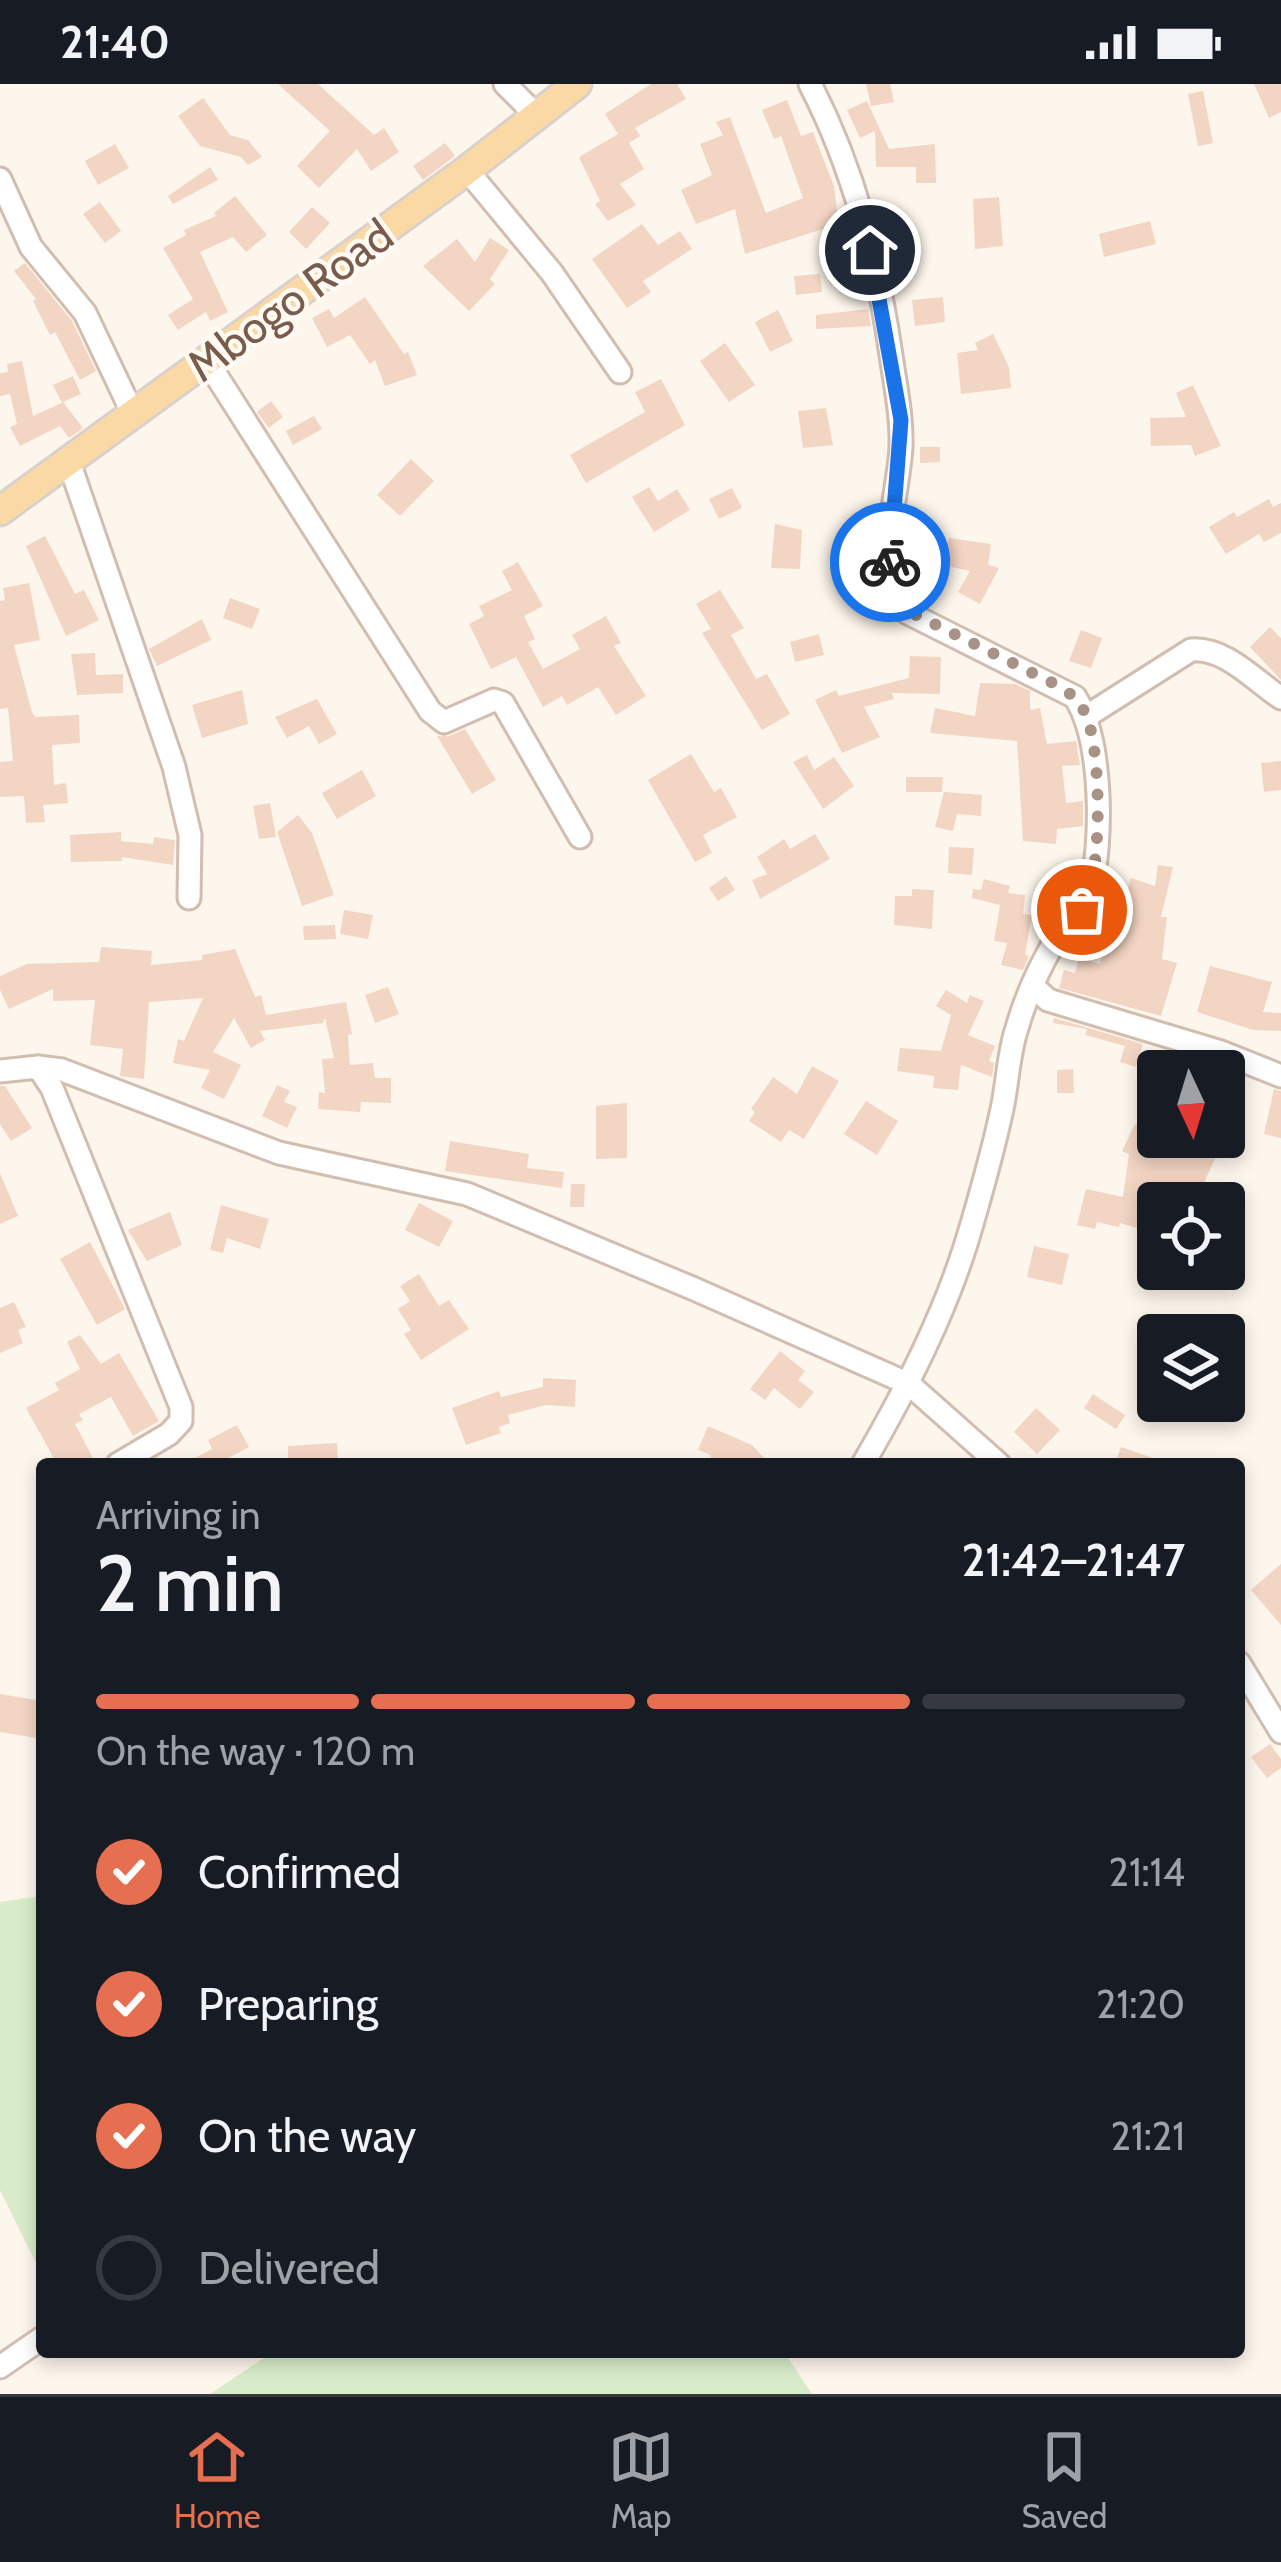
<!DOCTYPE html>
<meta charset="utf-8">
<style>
body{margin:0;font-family:Cabin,sans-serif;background:#242831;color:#f1f3f6;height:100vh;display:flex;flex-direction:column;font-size:45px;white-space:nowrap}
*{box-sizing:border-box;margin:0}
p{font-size:39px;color:#9ea1a6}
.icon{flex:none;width:66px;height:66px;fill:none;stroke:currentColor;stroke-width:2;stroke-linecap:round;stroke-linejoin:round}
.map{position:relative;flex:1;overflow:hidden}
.panel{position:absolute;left:36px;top:1374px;width:1209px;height:900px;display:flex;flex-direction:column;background:#171b24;border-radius:12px;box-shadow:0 6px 18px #0003}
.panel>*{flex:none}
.needle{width:78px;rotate:176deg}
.tools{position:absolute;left:1137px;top:966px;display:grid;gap:24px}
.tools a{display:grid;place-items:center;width:108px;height:108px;border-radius:12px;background:#171b24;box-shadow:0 6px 18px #0003;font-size:60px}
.pin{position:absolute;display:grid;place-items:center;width:102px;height:102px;color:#fff;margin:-51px;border:6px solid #fff;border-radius:50%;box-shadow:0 3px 12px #0007}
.courier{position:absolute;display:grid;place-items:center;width:120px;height:120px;margin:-60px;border:9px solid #1a73e8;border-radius:50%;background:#fff;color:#222;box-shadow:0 3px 15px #0007}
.summary em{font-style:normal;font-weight:600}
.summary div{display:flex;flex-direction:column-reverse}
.summary{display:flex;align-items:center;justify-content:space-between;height:204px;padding:0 60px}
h1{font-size:78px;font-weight:600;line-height:90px}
.bar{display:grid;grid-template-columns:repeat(4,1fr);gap:18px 12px;align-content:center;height:144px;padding:0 60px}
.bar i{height:15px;border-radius:9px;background:#363941}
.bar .active{background:#e76f51}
.bar p{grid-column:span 4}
ol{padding:0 60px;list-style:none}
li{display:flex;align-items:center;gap:36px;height:132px}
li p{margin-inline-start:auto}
li .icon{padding:12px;border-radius:50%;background:#e76f51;color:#fff;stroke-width:4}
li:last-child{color:#9ea1a6}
li i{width:66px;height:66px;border:6px solid #363941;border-radius:50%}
.status{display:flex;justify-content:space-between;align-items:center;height:84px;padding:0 60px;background:#171b24;direction:ltr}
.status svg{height:33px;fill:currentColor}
.tab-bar{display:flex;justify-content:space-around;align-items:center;height:168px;border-top:3px solid #363941;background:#171b24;font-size:33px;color:#9ea1a6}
.tab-bar a{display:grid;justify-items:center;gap:6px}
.tab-bar .active{color:#e76f51}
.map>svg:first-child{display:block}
.green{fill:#d8ecc9}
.building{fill:#f3d5c3}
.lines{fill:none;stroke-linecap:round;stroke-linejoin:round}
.minor-casing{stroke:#d1beb0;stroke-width:27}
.major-casing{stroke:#dad1cd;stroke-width:33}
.minor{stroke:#fff;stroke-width:21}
.major{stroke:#fbd9a5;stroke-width:27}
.done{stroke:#a89285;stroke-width:12;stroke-dasharray:0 21.6}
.route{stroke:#1a73e8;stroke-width:15}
.labels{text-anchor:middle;stroke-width:9;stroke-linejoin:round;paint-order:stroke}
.street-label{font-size:45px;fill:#7a5c4d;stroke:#fffaf3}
</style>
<div class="status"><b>21:40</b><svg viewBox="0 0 49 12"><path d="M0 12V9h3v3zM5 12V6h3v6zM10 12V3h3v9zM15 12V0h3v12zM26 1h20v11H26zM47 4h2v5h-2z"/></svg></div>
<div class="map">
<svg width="1281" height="2310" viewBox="0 0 1281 2310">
<rect width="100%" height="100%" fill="#fdf6ec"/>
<!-- green -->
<g class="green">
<polygon points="42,1812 42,2191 0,2106 0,1818"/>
<polygon points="273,2268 784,2268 812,2310 210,2310"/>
</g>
<!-- building -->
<g class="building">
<polygon points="278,0 318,0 374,51 384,44 399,68 371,87 357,65 319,104 297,82 330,47"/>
<polygon points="651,0 677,0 686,15 635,44 640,52 629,59 644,85 620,100 636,121 608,137 595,120 600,117 579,73 618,50 605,30"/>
<polygon points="866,0 890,0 894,18 871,22"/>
<polygon points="1254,0 1281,0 1281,28 1269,34"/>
<polygon points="1203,7 1213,59 1198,62 1188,10"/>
<polygon points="203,14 230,51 248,56 262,73 248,81 241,73 200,62 178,32"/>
<polygon points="787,16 801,52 813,48 834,102 841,157 828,161 823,145 745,170 735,125 696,140 681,106 712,91 700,60 723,51 716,38 730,33 766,129 803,114 781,52 774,55 762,26"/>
<polygon points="867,17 889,65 935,60 936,99 916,99 916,83 876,83 875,47 860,54 847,26"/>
<polygon points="445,59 455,72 423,96 413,82"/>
<polygon points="115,60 129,84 98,101 85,77"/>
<polygon points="210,83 218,96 173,120 168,112"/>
<polygon points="235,112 267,151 246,168 233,153 200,168 228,228 210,237 206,228 178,246 168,231 193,215 163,164 186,151 184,146 216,132 214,129"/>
<polygon points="999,113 1003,162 975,165 973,115"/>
<polygon points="100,118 121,147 105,159 83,130"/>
<polygon points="312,123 330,139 306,165 289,148"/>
<polygon points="1150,137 1156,160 1104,173 1099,150"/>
<polygon points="642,140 658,161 680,147 692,165 643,197 651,208 627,224 592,175"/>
<polygon points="490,154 509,166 490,195 495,200 469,227 423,182 457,155 475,178"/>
<polygon points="25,179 72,237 96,287 80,296 55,248 50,251 33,217 36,215 14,187"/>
<polygon points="820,190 822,208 796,211 794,192"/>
<polygon points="365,213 404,270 408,268 417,291 385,302 375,276 370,280 350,251 327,263 312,234 329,225 334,234"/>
<polygon points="943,213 945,238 915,242 912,216"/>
<polygon points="868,225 871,242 816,245 816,231"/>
<polygon points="778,226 793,257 770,268 755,238"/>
<polygon points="993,250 1009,283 1011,304 961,310 957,269 978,266 975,259"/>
<polygon points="725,259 755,301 729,318 700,277"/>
<polygon points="22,277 33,332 62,319 53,301 73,292 81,310 63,318 83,344 69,354 60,342 20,362 10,343 17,340 10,310 0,312 0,289 8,288 7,280"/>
<polygon points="661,295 685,341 586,399 570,371 645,328 635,308"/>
<polygon points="1193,301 1221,362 1195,372 1191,361 1151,362 1150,334 1186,333 1176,309"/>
<polygon points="271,317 283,333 269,344 257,328"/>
<polygon points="826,324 833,361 803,364 798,327"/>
<polygon points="314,332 322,345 293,361 286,347"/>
<polygon points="920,363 940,363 940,378 920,379"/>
<polygon points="411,375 434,397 400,432 377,411"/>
<polygon points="649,403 658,417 677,405 690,426 654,448 632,413"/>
<polygon points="732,404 742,424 719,435 709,415"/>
<polygon points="1269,415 1273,423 1281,419 1281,449 1264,458 1259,450 1226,470 1209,443 1234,428 1237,433"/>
<polygon points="775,440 802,446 800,485 771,484"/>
<polygon points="45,452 75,510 84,506 99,536 66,552 26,462"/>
<polygon points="949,454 991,460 988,481 999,484 980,520 958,508 970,487 942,481"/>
<polygon points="518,478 543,522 524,532 535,555 528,558 543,585 580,565 572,551 606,532 621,559 614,562 646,612 616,631 598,603 567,621 562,612 543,623 516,573 491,585 469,540 484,532 479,522 512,506 502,487"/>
<polygon points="29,499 40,556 14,561 32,628 35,633 79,631 80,659 52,661 54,701 66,699 68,719 43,721 45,738 26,739 24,712 0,713 0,678 13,677 8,624 0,625 0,517 5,516 3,504"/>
<polygon points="720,506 744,544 731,551 756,595 767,590 790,630 762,646 702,549 711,545 696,520"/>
<polygon points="230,514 260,525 252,545 223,534"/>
<polygon points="202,535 211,556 157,582 149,565"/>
<polygon points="1270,543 1281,554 1281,596 1250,563"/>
<polygon points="1081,546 1102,554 1091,584 1069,577"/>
<polygon points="819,550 824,571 795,578 790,558"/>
<polygon points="95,569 96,591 123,590 123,609 77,611 71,570"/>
<polygon points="910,572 941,573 940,610 892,609 894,615 864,623 880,653 842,669 815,616 836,606 839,612 909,594"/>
<polygon points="980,599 1015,600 1030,607 1030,626 1040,624 1047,660 1076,657 1080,681 1062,682 1066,719 1083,717 1083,742 1057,745 1056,760 1023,757 1017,657 930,649 935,624 975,632"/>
<polygon points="242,606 248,640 202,654 192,621"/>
<polygon points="317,615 337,650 319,660 309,642 287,654 275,633"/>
<polygon points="465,645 496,696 472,710 437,652 449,652"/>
<polygon points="691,670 714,708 721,704 737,733 703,751 712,769 695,778 648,696"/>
<polygon points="807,671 814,686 834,673 854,702 823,725 793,678"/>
<polygon points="1281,677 1281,706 1264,708 1261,679"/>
<polygon points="362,686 376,712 337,735 322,709"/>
<polygon points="906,693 943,693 942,708 906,708"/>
<polygon points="944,708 982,711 981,732 957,730 953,747 935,743"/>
<polygon points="270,719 276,753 259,755 253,722"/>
<polygon points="298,731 312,749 334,811 302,822 277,748"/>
<polygon points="121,748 121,757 153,760 154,753 175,756 173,781 122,773 122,777 71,778 70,751"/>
<polygon points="815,750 830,775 760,815 752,796 767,790 757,773 784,755 790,765"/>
<polygon points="949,763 974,764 972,791 948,789"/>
<polygon points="1158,781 1173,783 1161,833 1167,833 1162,875 1177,879 1161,932 1059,904 1064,886 1075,889 1079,874 1100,880 1116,822 1122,824 1131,794 1155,802"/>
<polygon points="726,792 735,806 718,817 709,804"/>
<polygon points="984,795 1010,802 1008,809 1025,811 1023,830 1032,831 1025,871 1029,872 1023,886 1001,881 1007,859 994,857 1000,821 972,814 973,805 981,806"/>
<polygon points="912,805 934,806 932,845 894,841 895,812 912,812"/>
<polygon points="344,826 373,831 368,855 340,850"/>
<polygon points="335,841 336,855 304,856 303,842"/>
<polygon points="101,863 152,867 151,881 202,876 202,871 235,865 255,913 261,911 266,931 346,918 352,950 348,951 350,981 373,979 375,994 391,994 391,1019 361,1018 360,1028 318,1025 319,1008 325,1009 322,975 334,974 325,934 323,939 260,947 265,956 251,964 234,934 213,968 241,981 224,1015 201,1004 210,986 173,979 178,955 184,957 203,914 149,918 144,995 120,992 123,965 90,961 95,916 53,917 53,905 9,925 0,906 0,892 27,880 99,878"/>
<polygon points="1210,882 1272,898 1263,928 1281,929 1281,947 1253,946 1197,928"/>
<polygon points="388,903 399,930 375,939 365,911"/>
<polygon points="946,906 967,919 970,911 984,917 968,951 995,962 989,977 994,979 992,993 961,981 958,1006 933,1004 934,992 897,987 900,964 941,967 951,931 936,922"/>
<polygon points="1054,934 1143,960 1136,983 1120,978 1125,962 1085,951 1087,945 1053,939"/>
<polygon points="812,982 839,997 804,1055 789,1046 781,1058 749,1037 755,1028 751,1025 773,993 797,1010"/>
<polygon points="1073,985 1074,1009 1057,1009 1057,986"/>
<polygon points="1224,997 1244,1004 1225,1053 1224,1053"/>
<polygon points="277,1001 290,1007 284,1018 297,1023 287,1044 262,1032"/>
<polygon points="0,1002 5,1002 32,1044 11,1057 0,1040"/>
<polygon points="1274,1005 1281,1007 1281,1054 1264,1050"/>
<polygon points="866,1017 898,1037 877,1071 844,1050"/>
<polygon points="627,1019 627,1074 596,1075 596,1022"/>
<polygon points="1135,1040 1185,1062 1187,1057 1180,1053 1225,1053 1202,1103 1207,1105 1203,1119 1157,1119 1147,1147 1120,1139 1119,1143 1097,1138 1095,1145 1077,1141 1086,1105 1123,1113 1129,1070 1122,1067"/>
<polygon points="450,1057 529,1070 527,1084 564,1088 562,1104 445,1087"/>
<polygon points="0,1089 18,1132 0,1140"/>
<polygon points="571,1100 585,1100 584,1123 570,1123"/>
<polygon points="419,1119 453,1137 439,1163 405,1146"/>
<polygon points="221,1121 269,1135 260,1165 227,1154 223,1169 210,1166"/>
<polygon points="170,1128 182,1161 147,1177 128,1146"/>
<polygon points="90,1158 125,1225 97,1241 60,1175"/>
<polygon points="1034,1162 1069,1170 1062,1201 1027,1193"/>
<polygon points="419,1190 439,1222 449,1216 469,1245 421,1276 404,1250 411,1246 398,1225 410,1217 400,1202"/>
<polygon points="14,1218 26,1243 18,1246 23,1259 0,1269 0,1224"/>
<polygon points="80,1251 101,1280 119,1269 159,1337 133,1352 111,1313 79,1330 83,1336 75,1340 96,1380 57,1380 26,1324 59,1306 55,1299 80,1285 67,1258"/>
<polygon points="780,1267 805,1287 798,1296 814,1308 800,1325 774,1304 765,1316 750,1305"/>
<polygon points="543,1294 576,1296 575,1323 546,1321 508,1331 510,1339 499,1343 501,1349 466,1361 452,1324 499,1307 501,1313 543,1303"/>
<polygon points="1093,1310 1125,1331 1116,1345 1084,1324"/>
<polygon points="1036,1324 1060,1346 1037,1370 1014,1348"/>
<polygon points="237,1341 249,1363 217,1380 184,1380 212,1365 208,1356"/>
<polygon points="708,1342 752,1361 770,1380 715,1380 709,1370 698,1366"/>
<polygon points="337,1359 338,1380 288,1380 288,1362"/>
<polygon points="1121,1363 1164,1378 1163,1380 1115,1380"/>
<polygon points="1281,1480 1281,1541 1251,1506"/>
<polygon points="0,1610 42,1617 42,1655 0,1648"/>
<polygon points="1270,1660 1281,1675 1281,1684 1267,1694 1251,1673"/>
</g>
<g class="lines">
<!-- minor casing -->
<g class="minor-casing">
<g id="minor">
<polyline points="505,0 535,30"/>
<path d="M810 0C854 85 877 176 891 271 895 300 902 331 901 362 900 403 870 501 908 529L1075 613C1103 657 1103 759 1090 809 1085 830 1064 842 1053 860 1038 886 1025 916 1017 944 1008 970 1008 998 1002 1025 994 1063 983 1102 972 1140 948 1225 907 1304 863 1380"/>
<polyline points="467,86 552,189 620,288"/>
<polyline points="0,95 31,163 85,229 133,330"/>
<polyline points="207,277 430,627 444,638 494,616 503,619 580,753"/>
<polyline points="69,378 174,683 190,751 189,814"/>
<path d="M1087 632 1191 566C1225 563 1254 596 1281 614"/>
<polyline points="1034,903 1048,916 1221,968 1281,992"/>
<polyline points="38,983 52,1004 181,1323 181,1337 169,1350 118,1380"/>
<polyline points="0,987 38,983 62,986 279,1069 467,1110 692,1204 909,1300 999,1380"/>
<polyline points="1239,1579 1281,1648"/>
<polyline points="0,2283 42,2254"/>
</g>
</g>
<!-- major casing -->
<g class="major-casing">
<polyline id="major" points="0,427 467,86 577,0"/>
</g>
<!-- minor -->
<use href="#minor" class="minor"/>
<!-- major -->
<use href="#major" class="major"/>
</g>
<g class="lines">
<!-- done -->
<path class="done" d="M890 478 891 502 900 523 1059 602C1071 610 1079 616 1085 629 1102 662 1103 795 1082 826"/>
<!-- route -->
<polyline class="route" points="870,166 901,336 890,478"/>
</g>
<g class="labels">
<!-- street labels -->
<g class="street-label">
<text transform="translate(290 216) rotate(-36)" y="16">Mbogo Road</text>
</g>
</g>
</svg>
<div class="tools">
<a><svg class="needle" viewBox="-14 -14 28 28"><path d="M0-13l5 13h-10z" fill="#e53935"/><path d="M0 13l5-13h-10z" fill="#9ea1a6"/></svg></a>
<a><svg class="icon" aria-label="locate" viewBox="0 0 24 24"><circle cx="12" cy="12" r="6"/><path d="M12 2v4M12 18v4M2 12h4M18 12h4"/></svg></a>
<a><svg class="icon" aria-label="layers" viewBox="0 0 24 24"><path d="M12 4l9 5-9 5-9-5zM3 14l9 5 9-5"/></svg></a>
</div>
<div class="pin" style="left:1082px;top:826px;background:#ea580c"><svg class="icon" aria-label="bag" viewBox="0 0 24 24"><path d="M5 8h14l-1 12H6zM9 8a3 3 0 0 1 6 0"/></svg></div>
<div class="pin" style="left:870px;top:166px;background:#1f2937"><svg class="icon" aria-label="home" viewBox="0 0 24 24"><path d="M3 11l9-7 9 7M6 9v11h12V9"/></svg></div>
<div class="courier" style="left:890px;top:478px"><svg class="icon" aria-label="bike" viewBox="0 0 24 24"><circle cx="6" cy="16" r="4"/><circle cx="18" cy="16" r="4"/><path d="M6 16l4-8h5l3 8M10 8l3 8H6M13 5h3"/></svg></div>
<section class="panel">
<div class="summary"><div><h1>2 min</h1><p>Arriving in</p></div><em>21:42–21:47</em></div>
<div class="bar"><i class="active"></i><i class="active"></i><i class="active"></i><i></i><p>On the way · 120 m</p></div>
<ol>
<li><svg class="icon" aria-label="check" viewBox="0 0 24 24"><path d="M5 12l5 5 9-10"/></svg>Confirmed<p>21:14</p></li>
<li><svg class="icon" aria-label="check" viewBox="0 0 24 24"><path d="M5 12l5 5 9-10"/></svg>Preparing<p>21:20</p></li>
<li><svg class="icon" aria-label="check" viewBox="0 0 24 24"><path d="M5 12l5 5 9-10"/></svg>On the way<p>21:21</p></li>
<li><i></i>Delivered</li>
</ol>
</section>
</div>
<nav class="tab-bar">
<a class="active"><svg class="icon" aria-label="home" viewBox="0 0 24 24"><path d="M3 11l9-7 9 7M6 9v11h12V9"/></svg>Home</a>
<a><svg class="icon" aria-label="map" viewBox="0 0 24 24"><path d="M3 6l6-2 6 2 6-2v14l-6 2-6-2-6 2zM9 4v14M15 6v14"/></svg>Map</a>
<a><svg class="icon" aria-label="saved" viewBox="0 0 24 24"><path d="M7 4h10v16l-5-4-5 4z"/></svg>Saved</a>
</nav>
